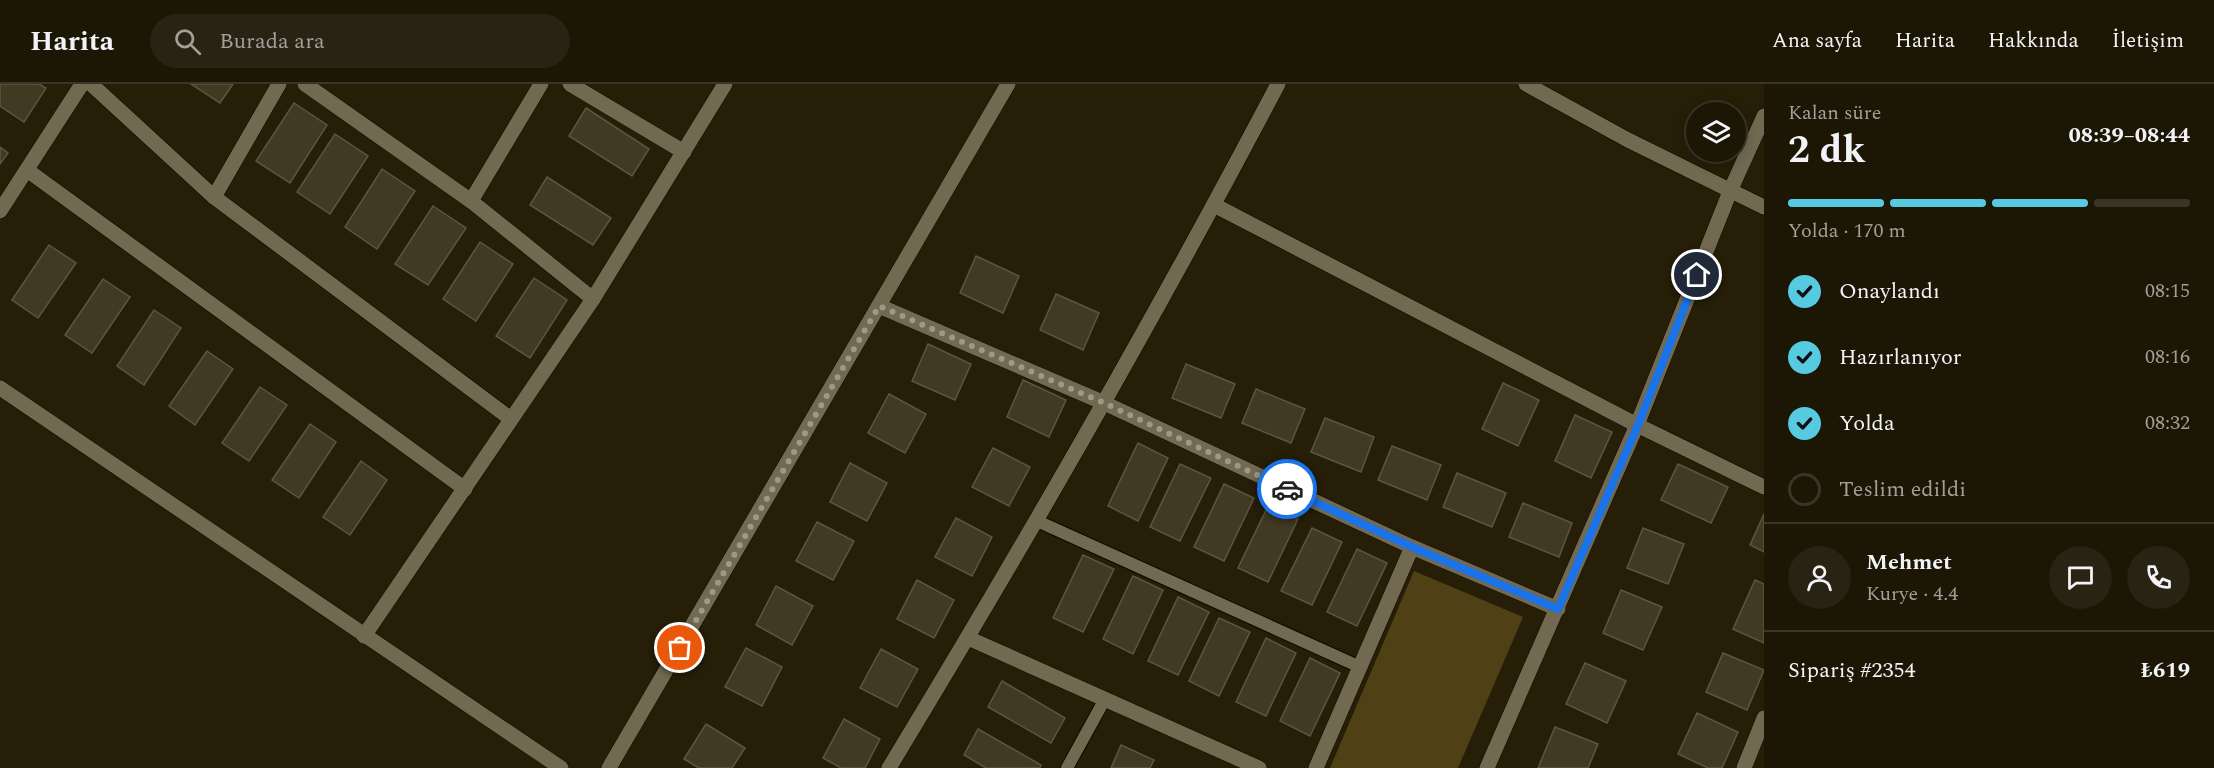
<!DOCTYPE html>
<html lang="tr">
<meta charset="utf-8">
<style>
body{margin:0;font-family:Spectral,serif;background:#292313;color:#f1f3f6;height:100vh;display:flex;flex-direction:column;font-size:22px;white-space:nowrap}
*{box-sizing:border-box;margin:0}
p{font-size:20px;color:#a09f9a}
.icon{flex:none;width:33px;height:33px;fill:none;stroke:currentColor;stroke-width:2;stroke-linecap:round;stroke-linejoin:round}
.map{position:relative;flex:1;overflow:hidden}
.sheet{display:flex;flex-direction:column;background:#1c1605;width:450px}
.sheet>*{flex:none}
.buttons{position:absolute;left:1686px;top:18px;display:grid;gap:12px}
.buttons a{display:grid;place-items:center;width:60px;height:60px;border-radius:50%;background:#1c1605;box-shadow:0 3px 15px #0003,0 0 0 2px #3a3527;font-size:30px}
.pin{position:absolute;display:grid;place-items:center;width:51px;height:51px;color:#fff;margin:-26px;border:3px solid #fff;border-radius:50%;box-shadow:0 2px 6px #0007}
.courier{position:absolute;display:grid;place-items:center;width:60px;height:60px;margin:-30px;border:4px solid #1a73e8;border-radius:50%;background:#fff;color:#222;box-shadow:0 2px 8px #0007}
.headline em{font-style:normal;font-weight:700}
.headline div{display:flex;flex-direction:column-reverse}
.headline{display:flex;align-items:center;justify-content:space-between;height:102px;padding:0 24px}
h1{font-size:39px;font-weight:700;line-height:45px}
.bar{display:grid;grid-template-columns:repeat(4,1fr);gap:9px 6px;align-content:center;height:72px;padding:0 24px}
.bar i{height:8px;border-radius:4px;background:#3a3527}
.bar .active{background:#55cae0}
.bar p{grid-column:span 4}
.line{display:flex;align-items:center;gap:15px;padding:0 24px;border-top:2px solid #3a3527}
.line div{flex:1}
.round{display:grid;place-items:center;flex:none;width:63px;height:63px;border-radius:32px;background:#292313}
ol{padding:0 24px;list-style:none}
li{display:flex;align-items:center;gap:18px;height:66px}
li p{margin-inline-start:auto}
li .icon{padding:6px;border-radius:50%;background:#55cae0;color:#111;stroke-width:4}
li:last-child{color:#a09f9a}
li i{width:33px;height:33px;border:3px solid #3a3527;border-radius:50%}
header{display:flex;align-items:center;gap:36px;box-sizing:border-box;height:84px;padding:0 30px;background:#1c1605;border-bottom:2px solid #3a3527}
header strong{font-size:28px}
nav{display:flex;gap:33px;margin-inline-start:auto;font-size:21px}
.search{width:420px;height:54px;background:#292313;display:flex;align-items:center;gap:15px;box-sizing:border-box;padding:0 21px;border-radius:33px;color:#a09f9a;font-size:22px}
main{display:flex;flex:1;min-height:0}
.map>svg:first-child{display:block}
.green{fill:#4f4115}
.building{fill:#413a23;stroke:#5d553d;stroke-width:1.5}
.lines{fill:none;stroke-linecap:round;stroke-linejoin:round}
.service-casing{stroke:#0f0800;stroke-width:14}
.minor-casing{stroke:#0f0800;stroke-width:16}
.service{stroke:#716950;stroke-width:12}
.minor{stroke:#716950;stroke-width:15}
.done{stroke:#9e9887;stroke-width:6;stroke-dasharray:0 10.8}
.route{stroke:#1a73e8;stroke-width:8}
</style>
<header>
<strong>Harita</strong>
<div class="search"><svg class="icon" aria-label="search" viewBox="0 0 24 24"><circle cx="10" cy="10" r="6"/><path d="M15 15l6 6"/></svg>Burada ara</div>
<nav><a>Ana sayfa</a><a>Harita</a><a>Hakkında</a><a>İletişim</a></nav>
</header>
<main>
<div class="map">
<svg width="1764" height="684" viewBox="0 0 1764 684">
<rect width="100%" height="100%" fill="#261e07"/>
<!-- green -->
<polygon class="green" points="1414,487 1523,533 1458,684 1330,684"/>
<!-- building -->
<g class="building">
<polygon points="0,0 39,0 46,4 24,38 0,22"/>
<polygon points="191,0 233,0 220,19"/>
<polygon points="294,19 327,41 290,99 256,77"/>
<polygon points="586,24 649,65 632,92 569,52"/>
<polygon points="335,50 368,72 330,130 297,108"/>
<polygon points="0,63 8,69 0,80"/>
<polygon points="382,85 415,107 377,165 345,143"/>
<polygon points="547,93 611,134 593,161 530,121"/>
<polygon points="433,122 466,144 428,201 395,180"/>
<polygon points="480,158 513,180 476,237 443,215"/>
<polygon points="49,161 76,179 38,234 12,216"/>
<polygon points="976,172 1019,192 1003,229 960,209"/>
<polygon points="534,194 567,216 530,274 496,252"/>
<polygon points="103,195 130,213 92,269 65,251"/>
<polygon points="1056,210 1099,229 1083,266 1040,246"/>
<polygon points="154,226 181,244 144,301 117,282"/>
<polygon points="928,260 971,280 955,316 912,297"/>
<polygon points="207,267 233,285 195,341 169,322"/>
<polygon points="1186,280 1235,300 1221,334 1172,314"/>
<polygon points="1023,296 1066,316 1049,353 1007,333"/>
<polygon points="1503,299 1539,316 1518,362 1482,345"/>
<polygon points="260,303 287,321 249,377 222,359"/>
<polygon points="1256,305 1305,325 1291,359 1242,339"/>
<polygon points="889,310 926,330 905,369 868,349"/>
<polygon points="1575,331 1612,348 1591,394 1555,377"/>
<polygon points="1325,334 1374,353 1361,388 1311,368"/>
<polygon points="310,340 336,358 299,414 272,396"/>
<polygon points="1138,359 1168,374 1138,437 1108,422"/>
<polygon points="1392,362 1441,381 1427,416 1378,396"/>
<polygon points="993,364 1030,383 1009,422 972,403"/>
<polygon points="361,377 387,396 350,451 323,433"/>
<polygon points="850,379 887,399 867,437 830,418"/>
<polygon points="1180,380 1211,394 1180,457 1150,443"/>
<polygon points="1678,380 1728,403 1711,439 1661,416"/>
<polygon points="1457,389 1506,409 1492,443 1443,423"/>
<polygon points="1224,400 1254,414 1224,477 1194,463"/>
<polygon points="1523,419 1572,439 1559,473 1509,453"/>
<polygon points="1269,420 1298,435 1268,498 1238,484"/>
<polygon points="1764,430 1764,468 1750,461"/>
<polygon points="956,434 992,453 972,492 935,473"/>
<polygon points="817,438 854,457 833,496 796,477"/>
<polygon points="1312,444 1342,458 1312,521 1281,507"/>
<polygon points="1643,444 1684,460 1668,500 1627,484"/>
<polygon points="1357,465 1387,479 1357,542 1327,528"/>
<polygon points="1083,471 1114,485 1083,548 1053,534"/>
<polygon points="1133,492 1163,506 1133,570 1103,555"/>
<polygon points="917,496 954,516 934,554 897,535"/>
<polygon points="1755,496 1764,500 1764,559 1733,545"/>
<polygon points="776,502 813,522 792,561 756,541"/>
<polygon points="1621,506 1662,523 1643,566 1603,549"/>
<polygon points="1178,513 1209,528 1178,591 1148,577"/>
<polygon points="1219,534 1250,548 1219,612 1189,597"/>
<polygon points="1266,554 1296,569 1266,632 1236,618"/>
<polygon points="746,564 782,583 762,622 725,603"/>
<polygon points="881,565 918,585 897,623 860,604"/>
<polygon points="1723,569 1764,586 1747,626 1706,608"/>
<polygon points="1310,574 1340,589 1310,652 1280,637"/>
<polygon points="1585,579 1626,597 1607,639 1566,620"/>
<polygon points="1002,597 1065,634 1051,659 988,623"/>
<polygon points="1697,629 1738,648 1722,684 1708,684 1678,670"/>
<polygon points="844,635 880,655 865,684 841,684 823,674"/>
<polygon points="706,640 745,664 732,684 699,684 684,675"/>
<polygon points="1555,643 1598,660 1588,684 1538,684"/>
<polygon points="978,645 1041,681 1040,684 986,684 964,671"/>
<polygon points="1121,661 1154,676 1150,684 1111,684"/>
</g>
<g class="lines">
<!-- service casing -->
<g class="service-casing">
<g id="service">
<polyline points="1035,436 1360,583"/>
<polyline points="1067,684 1105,615"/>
</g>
</g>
<!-- minor casing -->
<g class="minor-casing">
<g id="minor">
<polyline points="91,0 214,113 511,335"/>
<polyline points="305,0 471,117 541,0"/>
<polyline points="570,0 684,68"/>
<polyline points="1526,0 1628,56 1764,123"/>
<polyline points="27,86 465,405"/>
<polyline points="214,113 279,0"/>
<polyline points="471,117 593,215"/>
<polyline points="1214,121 1637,341 1764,403"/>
<polyline points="0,127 82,0"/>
<polyline points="879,222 1102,318 1412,463 1558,525"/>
<polyline points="0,304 561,684"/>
<polyline points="364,552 593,215 725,0"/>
<polyline points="968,554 1259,684"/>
<polyline points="609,684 1008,0"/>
<path d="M889 684C1025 460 1156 232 1278 0"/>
<polyline points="1316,684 1412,463"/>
<polyline points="1487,684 1637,341 1731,105 1764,32"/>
<polyline points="1744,684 1764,634"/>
</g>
</g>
<!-- service -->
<use href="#service" class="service"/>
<!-- minor -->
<use href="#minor" class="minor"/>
</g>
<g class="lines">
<!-- done -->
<polyline class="done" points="680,564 879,222 1102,318 1287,405"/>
<!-- route -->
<polyline class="route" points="1287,405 1412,463 1558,525 1638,341 1697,191"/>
</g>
</svg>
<div class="buttons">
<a><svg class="icon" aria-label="layers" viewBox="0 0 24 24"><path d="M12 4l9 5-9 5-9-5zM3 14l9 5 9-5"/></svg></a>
</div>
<div class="pin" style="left:680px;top:564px;background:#ea580c"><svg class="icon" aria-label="bag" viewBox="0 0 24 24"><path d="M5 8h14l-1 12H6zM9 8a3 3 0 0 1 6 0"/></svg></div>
<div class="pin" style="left:1697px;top:191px;background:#1f2937"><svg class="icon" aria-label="home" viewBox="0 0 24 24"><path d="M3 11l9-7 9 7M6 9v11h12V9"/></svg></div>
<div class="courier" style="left:1287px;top:405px"><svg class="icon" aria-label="car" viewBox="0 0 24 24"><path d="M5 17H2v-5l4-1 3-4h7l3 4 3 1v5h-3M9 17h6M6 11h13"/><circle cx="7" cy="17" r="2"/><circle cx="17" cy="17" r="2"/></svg></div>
</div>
<section class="sheet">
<div class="headline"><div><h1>2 dk</h1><p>Kalan süre</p></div><em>08:39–08:44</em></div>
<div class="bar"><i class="active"></i><i class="active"></i><i class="active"></i><i></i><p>Yolda · 170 m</p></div>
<ol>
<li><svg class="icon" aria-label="check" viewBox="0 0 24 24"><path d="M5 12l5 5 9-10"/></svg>Onaylandı<p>08:15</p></li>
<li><svg class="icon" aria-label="check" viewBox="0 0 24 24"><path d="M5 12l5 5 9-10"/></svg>Hazırlanıyor<p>08:16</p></li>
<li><svg class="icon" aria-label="check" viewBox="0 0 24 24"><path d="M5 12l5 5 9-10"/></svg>Yolda<p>08:32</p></li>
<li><i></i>Teslim edildi</li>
</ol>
<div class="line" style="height:108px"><a class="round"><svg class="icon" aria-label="person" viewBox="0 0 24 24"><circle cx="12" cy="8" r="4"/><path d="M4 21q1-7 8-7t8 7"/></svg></a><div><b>Mehmet</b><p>Kurye · 4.4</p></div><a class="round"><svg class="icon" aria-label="chat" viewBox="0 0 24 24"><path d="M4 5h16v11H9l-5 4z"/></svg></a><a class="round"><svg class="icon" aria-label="phone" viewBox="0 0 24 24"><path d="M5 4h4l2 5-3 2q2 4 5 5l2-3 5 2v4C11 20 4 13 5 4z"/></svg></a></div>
<div class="line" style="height:78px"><div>Sipariş #2354</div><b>₺619</b></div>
</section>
</main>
